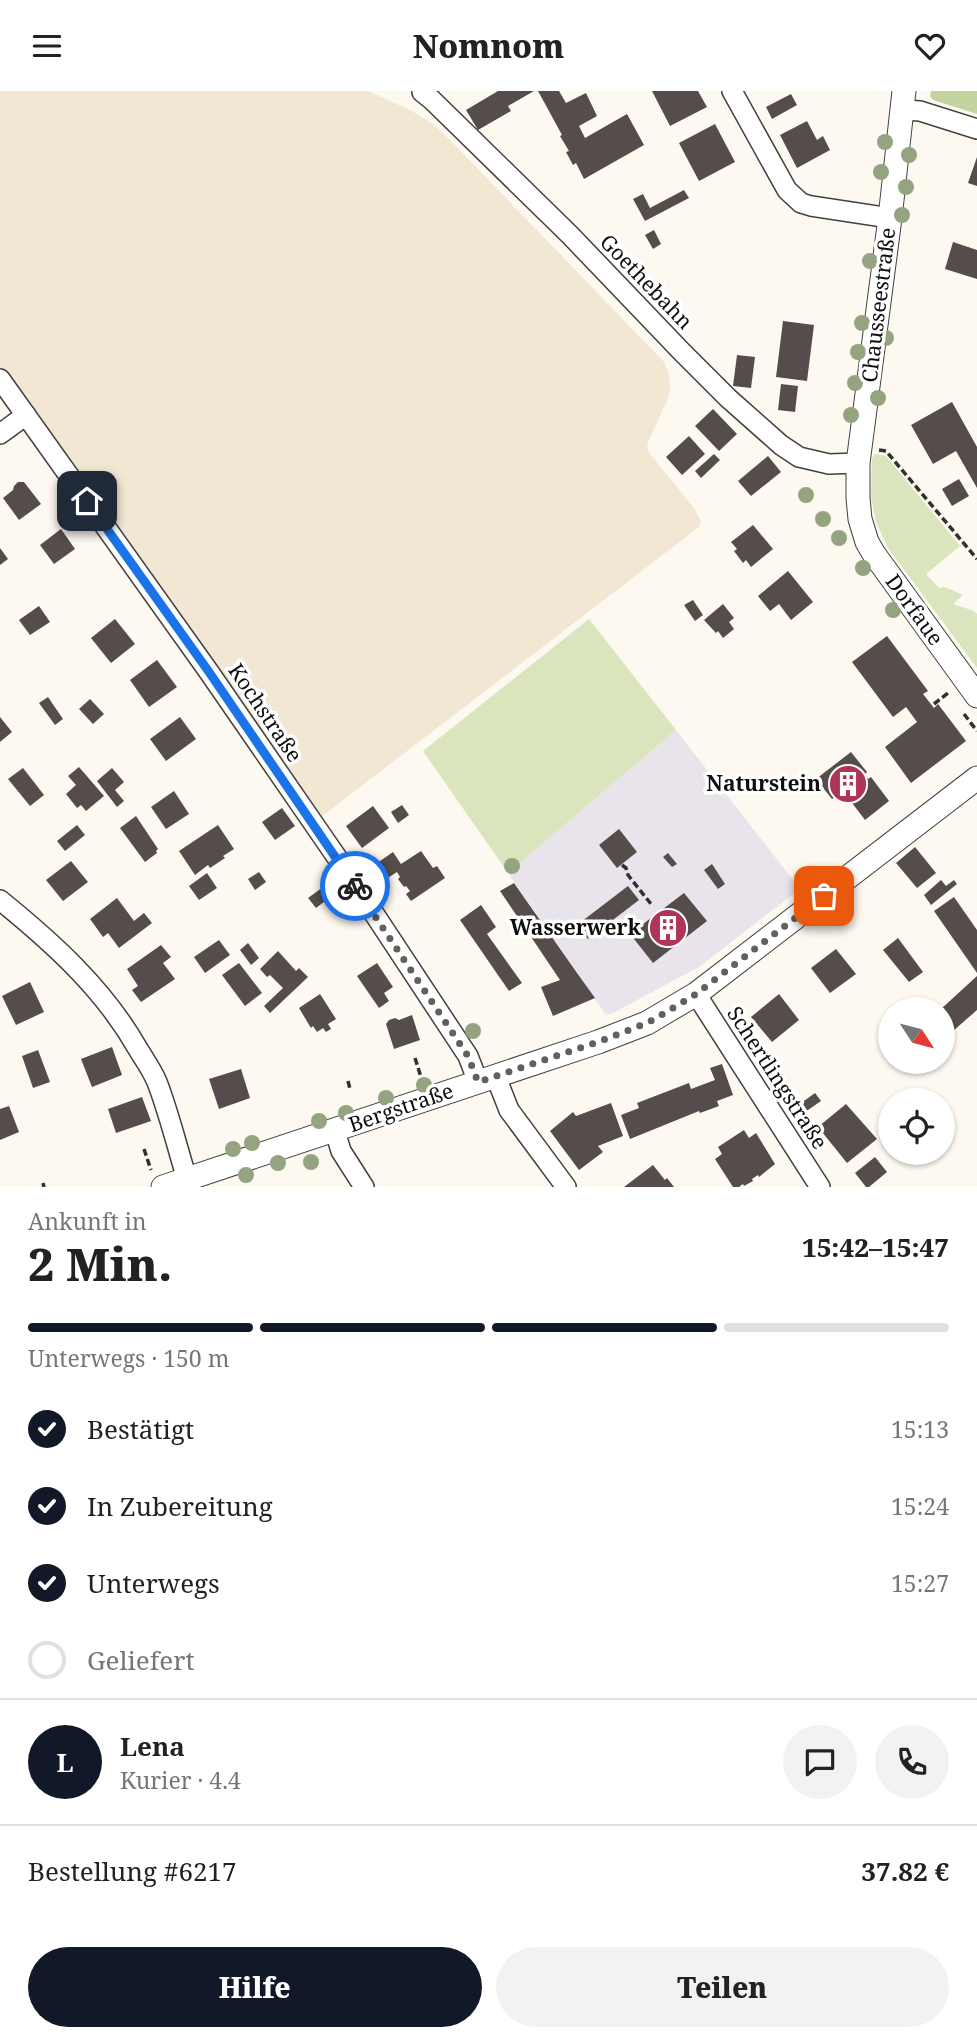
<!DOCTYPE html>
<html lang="de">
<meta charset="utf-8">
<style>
body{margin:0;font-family:"Noto Serif",serif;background:#f2f2f2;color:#222;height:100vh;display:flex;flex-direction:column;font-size:26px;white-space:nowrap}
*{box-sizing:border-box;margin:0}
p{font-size:23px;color:#767676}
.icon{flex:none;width:38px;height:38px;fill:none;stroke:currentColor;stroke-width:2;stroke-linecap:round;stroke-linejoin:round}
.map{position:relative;height:1096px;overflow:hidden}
.drawer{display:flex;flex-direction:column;background:#fff;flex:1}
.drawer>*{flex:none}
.needle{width:46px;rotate:126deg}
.buttons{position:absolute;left:878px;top:906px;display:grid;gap:14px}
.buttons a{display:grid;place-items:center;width:77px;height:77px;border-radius:50%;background:#fff;box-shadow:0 2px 5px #0004;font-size:35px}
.pin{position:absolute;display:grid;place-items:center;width:60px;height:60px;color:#fff;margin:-30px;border-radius:14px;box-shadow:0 4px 10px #0006}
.courier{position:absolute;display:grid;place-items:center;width:70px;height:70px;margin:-35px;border:5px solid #1a73e8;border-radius:50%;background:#fff;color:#222;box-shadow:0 2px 9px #0007}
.head em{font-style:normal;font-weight:800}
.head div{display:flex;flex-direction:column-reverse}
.head{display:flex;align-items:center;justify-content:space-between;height:119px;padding:0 28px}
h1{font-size:46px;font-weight:800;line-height:52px}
.bar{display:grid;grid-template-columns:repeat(4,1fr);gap:10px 7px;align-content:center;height:84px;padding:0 28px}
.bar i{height:9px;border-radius:5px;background:#e0e0e0}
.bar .current{background:#111827}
.bar p{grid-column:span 4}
.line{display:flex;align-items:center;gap:18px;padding:0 28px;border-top:2px solid #e0e0e0}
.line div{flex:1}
.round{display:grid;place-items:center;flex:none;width:74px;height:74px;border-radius:37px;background:#f2f2f2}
ol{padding:0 28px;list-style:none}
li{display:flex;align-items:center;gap:21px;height:77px}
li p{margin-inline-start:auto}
li .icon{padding:7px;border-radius:50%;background:#111827;color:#fff;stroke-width:4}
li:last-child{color:#767676}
li i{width:38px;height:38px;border:4px solid #e0e0e0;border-radius:50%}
.button{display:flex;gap:14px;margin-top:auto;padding:14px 28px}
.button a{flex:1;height:80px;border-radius:42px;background:#111827;color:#fff;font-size:28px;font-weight:800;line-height:80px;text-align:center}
.button a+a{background:#f2f2f2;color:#222}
header{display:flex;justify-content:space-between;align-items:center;height:91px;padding:0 28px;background:#fff;font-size:32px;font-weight:800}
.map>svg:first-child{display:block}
.industrial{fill:#e9e3ec}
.farmland{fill:#f1e7d3}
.green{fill:#dbe5bd}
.forest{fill:#c3d49e}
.building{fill:#554d4b}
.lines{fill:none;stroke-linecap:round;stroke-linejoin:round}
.minor-casing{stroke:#414141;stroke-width:22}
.tertiary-casing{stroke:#414141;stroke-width:25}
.path{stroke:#303030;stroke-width:3.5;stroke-dasharray:7 3.5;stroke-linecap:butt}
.minor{stroke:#fff;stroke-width:19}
.tertiary{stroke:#fff;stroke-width:23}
.tree{fill:#94a480}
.done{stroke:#62605d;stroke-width:7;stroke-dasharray:0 12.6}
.route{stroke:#1a73e8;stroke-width:9}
.labels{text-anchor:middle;stroke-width:7;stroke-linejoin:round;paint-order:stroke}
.street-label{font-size:21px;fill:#0e0e0e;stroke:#fff}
.poi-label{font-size:21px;font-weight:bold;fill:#0e0e0e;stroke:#fff;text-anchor:end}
</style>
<header><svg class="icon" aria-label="menu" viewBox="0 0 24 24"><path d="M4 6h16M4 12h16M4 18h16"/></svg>Nomnom<svg class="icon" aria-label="heart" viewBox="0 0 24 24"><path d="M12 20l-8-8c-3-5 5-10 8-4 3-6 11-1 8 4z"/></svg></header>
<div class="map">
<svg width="977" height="1096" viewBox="0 0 977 1096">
<rect width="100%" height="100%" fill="#fdf8f0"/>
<!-- industrial -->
<polygon class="industrial" points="676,639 800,798 699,876 613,922 606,924 508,782"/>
<!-- farmland -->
<polygon class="farmland" points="0,0 368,0 412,20 433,33 450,49 665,272 669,285 670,299 667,310 648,351 647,357 650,363 694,417 701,431 699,436 321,726 305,731 0,303"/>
<!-- green -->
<g class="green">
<polygon points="875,363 886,365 960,455 926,483 939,497 945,496 963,504 953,513 974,520 977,523 977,577 888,457 876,431 871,405 872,367"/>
<polygon points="589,528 676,639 508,782 423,660"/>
</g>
<!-- forest -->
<polygon class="forest" points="931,0 977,0 977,23 933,9 930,5"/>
<!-- building -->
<g class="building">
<polygon points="498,0 534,0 508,15 511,20 478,39 466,19"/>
<polygon points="538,0 559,0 566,12 586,2 597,25 579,35 585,47 627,23 644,54 584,88 576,72 573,74 566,61 569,60 560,45 562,44"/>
<polygon points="652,0 698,0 707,16 670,35"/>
<polygon points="791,3 797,14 772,28 766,16"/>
<polygon points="807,30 817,49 823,45 830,59 797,77 780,44"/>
<polygon points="715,33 735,71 699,90 679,52"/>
<polygon points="977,66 977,95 968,92"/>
<polygon points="684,99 689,107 645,130 633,108 643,103 650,117"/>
<polygon points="654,139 661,153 653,158 645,144"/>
<polygon points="953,151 977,159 977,188 945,178"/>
<polygon points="783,230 814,234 807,290 776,286"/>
<polygon points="737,264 755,266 751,297 733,295"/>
<polygon points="781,293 798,295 795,321 778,319"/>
<polygon points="952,311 977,356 977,397 956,360 933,373 911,334"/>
<polygon points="713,318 737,343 719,360 695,335"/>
<polygon points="689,345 705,363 682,384 666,366"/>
<polygon points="714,363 720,369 701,387 695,380"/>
<polygon points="768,365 781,381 751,405 738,390"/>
<polygon points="959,388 969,405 952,415 942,398"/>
<polygon points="18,391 24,391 41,413 19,429 3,407 13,399 14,395"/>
<polygon points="753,434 773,458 751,476 746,469 743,472 734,460 737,458 731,451"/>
<polygon points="61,438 75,458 54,473 40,454"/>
<polygon points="0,457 8,468 0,474"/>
<polygon points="788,480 813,511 791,529 779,513 770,520 758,505"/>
<polygon points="693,509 703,524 695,530 684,514"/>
<polygon points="723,513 734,527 729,531 734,538 723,547 718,540 716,542 704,529"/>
<polygon points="39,515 50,531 30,544 19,529"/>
<polygon points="115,528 135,553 111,572 91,547"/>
<polygon points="887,545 928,600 923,603 934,617 938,613 966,650 911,692 885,656 917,631 906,616 893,626 852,571"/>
<polygon points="157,569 177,596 149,616 130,589"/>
<polygon points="48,606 63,628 55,634 39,612"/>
<polygon points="90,608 104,623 93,633 79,618"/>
<polygon points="0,626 12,641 0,651"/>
<polygon points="180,626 196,648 166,670 150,648"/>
<polygon points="851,661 867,681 865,683 868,688 871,686 889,710 865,729 846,704 849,703 845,698 832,708 816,688"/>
<polygon points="79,676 104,705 86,720 81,714 77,717 66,703 76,694 68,685"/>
<polygon points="23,677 44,704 30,715 8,688"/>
<polygon points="112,677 124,691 115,699 124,710 117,716 97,690"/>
<polygon points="174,700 189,723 166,738 151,716"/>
<polygon points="402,714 409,724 398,732 391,721"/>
<polygon points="373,715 389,737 362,757 346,735"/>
<polygon points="282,717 295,735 275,749 262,731"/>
<polygon points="136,725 158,758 156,760 157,762 145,771 120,737"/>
<polygon points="77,734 85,744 65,760 57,750"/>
<polygon points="218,734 234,758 223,765 225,767 210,777 208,774 195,784 179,760"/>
<polygon points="619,738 637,761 617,777 599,754"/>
<polygon points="915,756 936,782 917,797 896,772"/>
<polygon points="421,760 433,777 437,775 445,787 411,810 406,803 410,800 406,795 404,796 398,788 400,786 397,781 383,790 373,775 393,761 401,773"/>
<polygon points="668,762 677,773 672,776 663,766"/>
<polygon points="71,770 88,791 63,810 46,789"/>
<polygon points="712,773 725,793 718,798 704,779"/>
<polygon points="259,781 266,791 255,799 248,788"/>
<polygon points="207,782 217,797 199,809 189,795"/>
<polygon points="941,789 946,795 954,789 957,793 931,814 924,804"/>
<polygon points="514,792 577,882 595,907 553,925 541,896 560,889 500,800"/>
<polygon points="326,794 333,804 316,817 308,807"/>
<polygon points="628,795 639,809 588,848 577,834"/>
<polygon points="684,802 707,830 653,872 630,843"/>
<polygon points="954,806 977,839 977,882 934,820"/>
<polygon points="117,807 134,830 144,822 152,832 119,857 108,842 103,846 90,828"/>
<polygon points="481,814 496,836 487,843 522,892 509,900 460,829"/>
<polygon points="898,847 923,881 909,891 883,859"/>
<polygon points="219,849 230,864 205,882 194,866"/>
<polygon points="248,852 259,867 251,874 240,859"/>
<polygon points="161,854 171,866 163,872 175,888 141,911 132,899 138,895 127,878"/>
<polygon points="836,858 856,883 830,902 811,877"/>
<polygon points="278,860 296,880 299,877 308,886 270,922 264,915 283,897 270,884 267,886 260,878"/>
<polygon points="239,872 262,902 245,915 222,884"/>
<polygon points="377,872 393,896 384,902 389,910 379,917 357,885"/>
<polygon points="977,885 977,919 945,947 943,945 943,919 940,919"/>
<polygon points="30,891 44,921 16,934 2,905"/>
<polygon points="320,903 336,928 328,933 331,938 326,941 323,937 317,941 313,935 311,937 299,917"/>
<polygon points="779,903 799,929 772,951 751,926"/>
<polygon points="412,924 420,949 394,958 386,933 389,929 395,927 399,929"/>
<polygon points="112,956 122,984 92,996 81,968"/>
<polygon points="38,959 50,991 33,997 22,965"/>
<polygon points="722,973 733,1004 717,1010 719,1015 700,1022 699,1020 630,1048 621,1024 639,1017 637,1012 689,992 691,998 715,989 710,977"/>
<polygon points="241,978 250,1007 219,1018 209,988"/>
<polygon points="815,1002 821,1010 795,1028 790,1020"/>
<polygon points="142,1006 151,1030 116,1042 108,1018"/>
<polygon points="611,1012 623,1045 598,1055 603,1061 579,1079 550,1040 573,1021 576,1025"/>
<polygon points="846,1013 877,1048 847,1072 818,1036"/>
<polygon points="9,1015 19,1041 0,1049 0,1018"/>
<polygon points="744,1039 749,1047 756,1042 775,1073 759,1086 758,1084 752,1088 753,1090 744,1095 743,1093 739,1096 733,1096 715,1068 722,1063 718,1056"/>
<polygon points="875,1066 887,1081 869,1096 866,1096 855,1082"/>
<polygon points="653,1074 665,1089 667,1087 674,1096 624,1096"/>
</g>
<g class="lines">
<!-- minor casing -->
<g class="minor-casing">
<g id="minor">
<polyline points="732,0 787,99 801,112 811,115 890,127"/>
<polyline points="422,1 432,9 570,144 681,260 728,307 781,354 799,366 829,373 858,372"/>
<polyline points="902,19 920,20 977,38"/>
<polyline points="0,288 209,581 338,768 468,965 478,991"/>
<polyline points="0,343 26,324"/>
<path d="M0 809C53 852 104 898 138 958 144 968 152 979 157 991 169 1022 177 1056 187 1088"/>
<polyline points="696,903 820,1096"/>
<polyline points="496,986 509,1019 566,1096"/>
<polyline points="335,1040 341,1060 364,1096"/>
</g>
</g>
<!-- tertiary casing -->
<g class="tertiary-casing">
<g id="tertiary">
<polyline points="904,0 890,127 858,372 858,407 860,428 867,451 874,463 977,605"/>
<polyline points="163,1096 598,951 647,932 696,903 977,687"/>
</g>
</g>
<!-- path -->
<g class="path">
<polyline points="879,359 886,360 977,468"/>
<polyline points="934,613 948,602"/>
<polyline points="964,623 977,640"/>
<polyline points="622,774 626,777 628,784 651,813"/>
<polyline points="415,967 421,986"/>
<polyline points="348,990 350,998"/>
<polyline points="144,1058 151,1079"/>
<polyline points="43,1092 44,1096"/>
</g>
<!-- minor -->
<use href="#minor" class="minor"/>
<!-- tertiary -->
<use href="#tertiary" class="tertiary"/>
</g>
<!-- trees -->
<g class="tree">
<circle cx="885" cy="51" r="8"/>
<circle cx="909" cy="64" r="8"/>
<circle cx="881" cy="81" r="8"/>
<circle cx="906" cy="96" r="8"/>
<circle cx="902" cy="124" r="8"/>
<circle cx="870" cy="170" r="8"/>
<circle cx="862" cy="232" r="8"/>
<circle cx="886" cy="247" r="8"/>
<circle cx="858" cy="261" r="8"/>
<circle cx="855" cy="292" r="8"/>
<circle cx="878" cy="307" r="8"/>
<circle cx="851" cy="324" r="8"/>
<circle cx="806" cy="404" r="8"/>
<circle cx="823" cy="428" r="8"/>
<circle cx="839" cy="447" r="8"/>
<circle cx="863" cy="477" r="8"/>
<circle cx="893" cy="519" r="8"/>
<circle cx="512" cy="775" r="8"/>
<circle cx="473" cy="940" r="8"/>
<circle cx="424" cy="994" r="8"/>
<circle cx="386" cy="1007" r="8"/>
<circle cx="346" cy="1022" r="8"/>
<circle cx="319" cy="1030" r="8"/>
<circle cx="252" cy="1052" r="8"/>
<circle cx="233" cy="1058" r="8"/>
<circle cx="311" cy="1071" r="8"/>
<circle cx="278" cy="1072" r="8"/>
<circle cx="246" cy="1084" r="8"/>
</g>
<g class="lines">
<!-- done -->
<polyline class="done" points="355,795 468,965 478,991 598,951 647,932 663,923 696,903 824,805"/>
<!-- route -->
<polyline class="route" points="87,410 209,581 355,795"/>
</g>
<!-- icons -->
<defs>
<g id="building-disc" transform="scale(2.0125)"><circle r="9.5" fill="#af3458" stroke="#fff"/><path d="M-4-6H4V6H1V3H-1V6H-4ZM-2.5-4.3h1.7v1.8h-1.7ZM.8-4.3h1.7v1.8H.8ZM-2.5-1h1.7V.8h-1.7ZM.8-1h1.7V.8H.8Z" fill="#fff"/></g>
</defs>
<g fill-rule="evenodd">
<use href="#building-disc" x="848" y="693"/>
<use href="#building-disc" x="668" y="837"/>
</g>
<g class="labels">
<!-- street labels -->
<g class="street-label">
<text transform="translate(646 191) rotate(46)" y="7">Goethebahn</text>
<text transform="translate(879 214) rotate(-83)" y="7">Chausseestraße</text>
<text transform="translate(914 519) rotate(54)" y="7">Dorfaue</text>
<text transform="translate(265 622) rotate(56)" y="7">Kochstraße</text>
<text transform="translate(777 987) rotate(57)" y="7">Schertlingstraße</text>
<text transform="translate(401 1017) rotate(-19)" y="7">Bergstraße</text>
</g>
<!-- poi labels -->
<g class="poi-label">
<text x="821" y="700">Naturstein</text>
<text x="641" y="844">Wasserwerk</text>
</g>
</g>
</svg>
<div class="buttons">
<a><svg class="needle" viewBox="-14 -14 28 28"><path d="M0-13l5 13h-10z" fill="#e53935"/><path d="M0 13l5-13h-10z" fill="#767676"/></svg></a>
<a><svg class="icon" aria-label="locate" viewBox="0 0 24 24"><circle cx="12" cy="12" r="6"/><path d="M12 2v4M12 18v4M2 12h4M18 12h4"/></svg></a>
</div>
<div class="pin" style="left:824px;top:805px;background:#ea580c"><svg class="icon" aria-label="bag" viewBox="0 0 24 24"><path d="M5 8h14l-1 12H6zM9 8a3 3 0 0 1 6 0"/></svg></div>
<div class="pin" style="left:87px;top:410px;background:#1f2937"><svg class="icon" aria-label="home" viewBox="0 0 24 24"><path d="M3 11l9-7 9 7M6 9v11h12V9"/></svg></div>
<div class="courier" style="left:355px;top:795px"><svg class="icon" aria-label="bike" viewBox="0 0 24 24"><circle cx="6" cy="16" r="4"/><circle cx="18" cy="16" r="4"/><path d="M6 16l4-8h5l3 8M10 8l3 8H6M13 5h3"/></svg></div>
</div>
<section class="drawer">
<div class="head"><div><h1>2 Min.</h1><p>Ankunft in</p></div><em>15:42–15:47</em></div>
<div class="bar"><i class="current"></i><i class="current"></i><i class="current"></i><i></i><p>Unterwegs · 150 m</p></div>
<ol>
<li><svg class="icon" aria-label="check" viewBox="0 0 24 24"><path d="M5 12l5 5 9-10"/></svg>Bestätigt<p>15:13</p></li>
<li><svg class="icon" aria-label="check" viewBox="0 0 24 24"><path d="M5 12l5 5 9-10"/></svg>In Zubereitung<p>15:24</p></li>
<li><svg class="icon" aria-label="check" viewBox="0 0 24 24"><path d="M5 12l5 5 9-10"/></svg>Unterwegs<p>15:27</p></li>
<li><i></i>Geliefert</li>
</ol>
<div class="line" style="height:126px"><b class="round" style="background:#111827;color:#fff">L</b><div><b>Lena</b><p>Kurier · 4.4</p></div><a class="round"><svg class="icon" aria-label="chat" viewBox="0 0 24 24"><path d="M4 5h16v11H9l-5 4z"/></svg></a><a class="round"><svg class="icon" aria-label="phone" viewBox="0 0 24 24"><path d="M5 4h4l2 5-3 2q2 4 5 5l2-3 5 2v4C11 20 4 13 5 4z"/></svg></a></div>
<div class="line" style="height:91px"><div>Bestellung #6217</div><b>37.82 €</b></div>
<div class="button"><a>Hilfe</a><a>Teilen</a></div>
</section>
